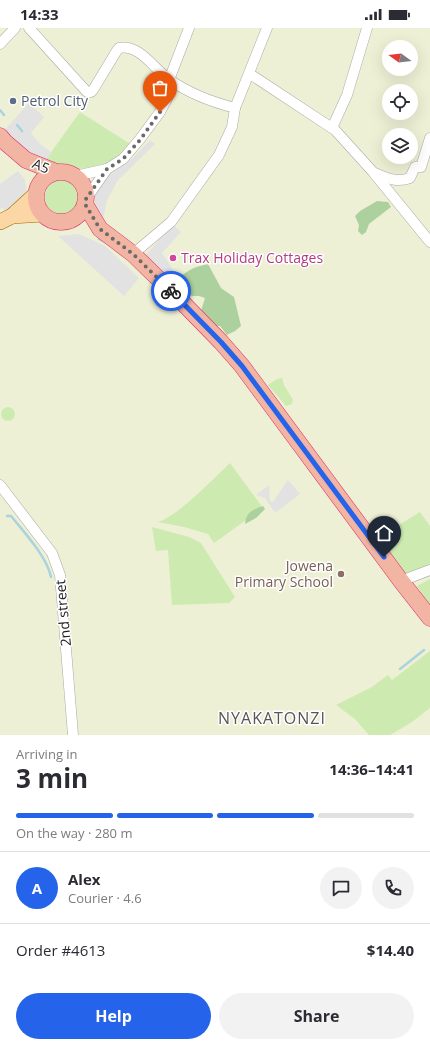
<!DOCTYPE html>
<meta charset="utf-8">
<style>
body{margin:0;font-family:"Open Sans",sans-serif;background:#f2f2f3;color:#2b2b33;height:100vh;display:flex;flex-direction:column;font-size:15px;white-space:nowrap}
*{box-sizing:border-box;margin:0}
p{font-size:13px;color:#7c7c81}
.icon{flex:none;width:22px;height:22px;fill:none;stroke:currentColor;stroke-width:2;stroke-linecap:round;stroke-linejoin:round}
.map{position:relative;height:707px;overflow:hidden}
.panel{display:flex;flex-direction:column;background:#fff;flex:1}
.panel>*{flex:none}
.needle{width:26px;rotate:285deg}
.fabs{position:absolute;left:382px;top:12px;display:grid;gap:8px}
.fabs a{display:grid;place-items:center;width:36px;height:36px;border-radius:50%;background:#fff;box-shadow:0 4px 16px #0002;font-size:20px}
.pin{position:absolute;display:grid;place-items:center;width:34px;height:34px;color:#fff;margin:-41px -17px;border-radius:50% 50% 50% 0;rotate:-45deg;box-shadow:0 0 4px #0007}
.pin .icon{rotate:45deg}
.courier{position:absolute;display:grid;place-items:center;width:40px;height:40px;margin:-20px;border:3px solid #2563eb;border-radius:50%;background:#fff;color:#222;box-shadow:0 1px 5px #0007}
.summary em{font-style:normal;font-weight:700}
.summary div{display:flex;flex-direction:column-reverse}
.summary{display:flex;align-items:center;justify-content:space-between;height:68px;padding:0 16px}
h1{font-size:26px;font-weight:700;line-height:30px}
.bar{display:grid;grid-template-columns:repeat(4,1fr);gap:6px 4px;align-content:center;height:48px;padding:0 16px}
.bar i{height:5px;border-radius:3px;background:#e1e1e2}
.bar .selected{background:#2563eb}
.bar p{grid-column:span 4}
.line{display:flex;align-items:center;gap:10px;padding:0 16px;border-top:1px solid #e1e1e2}
.line div{flex:1}
.round{display:grid;place-items:center;flex:none;width:42px;height:42px;border-radius:21px;background:#f2f2f3}
.primary-button{display:flex;gap:8px;margin-top:auto;padding:8px 16px}
.primary-button a{flex:1;height:46px;border-radius:24px;background:#2563eb;color:#fff;font-size:16px;font-weight:700;line-height:46px;text-align:center}
.primary-button a+a{background:#f2f2f3;color:#2b2b33}
.status{display:flex;justify-content:space-between;align-items:center;height:28px;padding:0 20px;background:#fff;direction:ltr}
.status svg{height:11px;fill:currentColor}
.map>svg:first-child{display:block}
.farmland{fill:#eef0d5;fill-rule:evenodd}
.grass{fill:#cdebb0}
.forest{fill:#add19e}
.parking{fill:#e2e2e2}
.lines{fill:none;stroke-linecap:round;stroke-linejoin:round}
.stream{stroke:#aad3df;stroke-width:2.5}
.minor-casing{stroke:#a9a9a9;stroke-width:11}
.primary-casing{stroke:#a06b00;stroke-width:16}
.trunk-casing{stroke:#dc2a67;stroke-width:17}
.minor{stroke:#fff;stroke-width:10}
.primary{stroke:#fcd6a4;stroke-width:15}
.trunk{stroke:#f2b4a3;stroke-width:16}
.done{stroke:#6b6a68;stroke-width:4;stroke-dasharray:0 7.2}
.route{stroke:#2563eb;stroke-width:5}
.service-dot{fill:#5c6f8a;stroke:#fff;stroke-width:1.5}
.hotel-dot{fill:#d1479c;stroke:#fff;stroke-width:1.5}
.education-dot{fill:#8d6e63;stroke:#fff;stroke-width:1.5}
.labels{text-anchor:middle;stroke-width:3;stroke-linejoin:round;paint-order:stroke}
.service-label{font-size:14px;fill:#4e5e75;stroke:#fff;text-anchor:start}
.street-label{font-size:14px;fill:#222;stroke:#fff}
.hotel-label{font-size:14px;fill:#b23c85;stroke:#fff;text-anchor:start}
.education-label{font-size:14px;fill:#785e54;stroke:#fff;text-anchor:end}
.quarter-label{font-size:16px;letter-spacing:1px;fill:#555;stroke:#fff}
</style>
<div class="status"><b>14:33</b><svg viewBox="0 0 49 12"><path d="M0 12V9h3v3zM5 12V6h3v6zM10 12V3h3v9zM15 12V0h3v12zM26 1h20v11H26zM47 4h2v5h-2z"/></svg></div>
<div class="map">
<svg width="430" height="707" viewBox="0 0 430 707">
<rect width="100%" height="100%" fill="#f2efe9"/>
<!-- farmland -->
<path class="farmland" d="M0 0H430V707H0ZM389 19H411V41H389ZM389 63H411V85H389ZM389 107H411V129H389Z"/>
<!-- grass -->
<g class="grass">
<path d="M80 84 132 117C117 128 102 143 83 141 77 141 71 138 65 137 58 135 51 136 44 134Z"/>
<circle cx="62" cy="169" r="17"/>
<polygon points="156,259 171,278 168,283 156,273 153,268"/>
<polygon points="282,350 284,357 293,372 292,376 286,378 268,357 277,351"/>
<circle cx="8" cy="386" r="7"/>
<path d="M230 435 263 480 214 515 208 506 184 499 158 494C178 488 213 451 230 435Z"/>
<polygon points="420,484 430,498 430,539 405,547 378,510"/>
<polygon points="152,499 189,509 201,515 235,569 229,575 172,577 168,522 156,523"/>
<polygon points="430,551 430,578 417,558"/>
<polygon points="430,623 430,680 412,694 390,707 369,707 355,691 336,677 372,659 388,647 392,652"/>
</g>
<!-- forest -->
<g class="forest">
<polygon points="377,173 388,174 391,179 369,196 366,204 362,207 358,203 359,197 355,188 360,183"/>
<path d="M208 236 221 260 234 269 241 298 235 303 227 307 220 298H213L200 286 205 270 199 268H193L184 265 185 258 175 259V254C186 243 193 239 208 236Z"/>
<path d="M263 478 265 481 256 490 245 496C246 484 252 482 263 478Z"/>
</g>
<!-- parking -->
<g class="parking">
<polygon points="29,75 44,89 31,105 40,116 52,125 44,134 34,131 2,105"/>
<polygon points="150,112 155,116 118,152 107,172 102,196 92,174 95,163 103,152 133,130"/>
<polygon points="18,143 25,152 27,166 6,185 3,180 0,181 0,156"/>
<polygon points="172,196 181,204 162,225 177,248 170,256 142,232"/>
<polygon points="79,206 105,218 139,250 124,268 58,208"/>
<polygon points="288,452 300,466 275,485 265,470 256,467 269,457 270,473 273,474"/>
</g>
<g class="lines">
<!-- stream -->
<g class="stream">
<polyline points="0,82 4,87"/>
<polyline points="17,97 22,103"/>
<polyline points="99,211 105,214"/>
<path d="M7 488H11C24 504 47 529 51 549"/>
<polyline points="400,641 424,622"/>
</g>
<!-- minor casing -->
<g class="minor-casing">
<g id="minor">
<path d="M29 0 87 64H91L93 62 116 24 119 20C141 16 154 42 170 52 190 66 212 74 235 80L232 99 219 127 171 194 133 226"/>
<polyline points="0,16 15,0"/>
<polyline points="250,46 335,102 373,144 430,214"/>
<polyline points="235,80 267,0"/>
<polyline points="332,100 347,67 367,0"/>
<path d="M375 145C387 150 397 155 410 150L415 139H421L430 110"/>
<polyline points="75,148 107,141 123,131 140,111 160,84 167,71 169,52 189,0"/>
<polyline points="86,171 107,141"/>
<polyline points="0,457 52,525 60,547 73,707"/>
<polyline points="401,553 430,542"/>
</g>
</g>
<!-- primary casing -->
<g class="primary-casing">
<g id="primary">
<polyline points="12,188 43,186"/>
<polyline points="0,194 12,188 36,166"/>
</g>
</g>
<!-- trunk casing -->
<g class="trunk-casing">
<g id="trunk">
<polyline points="0,108 5,114 26,132 56,144"/>
<circle cx="61" cy="169" r="25"/>
<polyline points="85,176 100,201 133,226 183,275 221,314 242,338 401,553 430,590"/>
</g>
</g>
<!-- minor -->
<use href="#minor" class="minor"/>
<!-- primary -->
<use href="#primary" class="primary"/>
<!-- trunk -->
<use href="#trunk" class="trunk"/>
</g>
<g class="lines">
<!-- done -->
<polyline class="done" points="160,84 140,112 123,131 107,141 86,171 85,176 100,201 133,226 171,263"/>
<!-- route -->
<polyline class="route" points="171,263 221,314 242,338 384,529"/>
</g>
<!-- markers -->
<circle class="service-dot" cx="13" cy="73" r="4"/>
<circle class="hotel-dot" cx="173" cy="230" r="4"/>
<circle class="education-dot" cx="341" cy="546" r="4"/>
<g class="labels">
<!-- service labels -->
<g class="service-label">
<text x="21" y="78">Petrol City</text>
</g>
<!-- street labels -->
<g class="street-label">
<text transform="translate(41 138) rotate(23)" y="5">A5</text>
<text transform="translate(63 585) rotate(-95)" y="5">2nd street</text>
</g>
<!-- hotel labels -->
<g class="hotel-label">
<text x="181" y="235">Trax Holiday Cottages</text>
</g>
<!-- education labels -->
<g class="education-label">
<text x="333" y="543">Jowena<tspan x="333" dy="16">Primary School</tspan></text>
</g>
<!-- quarter labels -->
<g class="quarter-label">
<text x="272" y="696">NYAKATONZI</text>
</g>
</g>
</svg>
<div class="fabs">
<a><svg class="needle" viewBox="-14 -14 28 28"><path d="M0-13l5 13h-10z" fill="#e53935"/><path d="M0 13l5-13h-10z" fill="#7c7c81"/></svg></a>
<a><svg class="icon" aria-label="locate" viewBox="0 0 24 24"><circle cx="12" cy="12" r="6"/><path d="M12 2v4M12 18v4M2 12h4M18 12h4"/></svg></a>
<a><svg class="icon" aria-label="layers" viewBox="0 0 24 24"><path d="M12 4l9 5-9 5-9-5zM3 14l9 5 9-5"/></svg></a>
</div>
<div class="pin" style="left:160px;top:84px;background:#ea580c"><svg class="icon" aria-label="bag" viewBox="0 0 24 24"><path d="M5 8h14l-1 12H6zM9 8a3 3 0 0 1 6 0"/></svg></div>
<div class="pin" style="left:384px;top:529px;background:#1f2937"><svg class="icon" aria-label="home" viewBox="0 0 24 24"><path d="M3 11l9-7 9 7M6 9v11h12V9"/></svg></div>
<div class="courier" style="left:171px;top:263px"><svg class="icon" aria-label="bike" viewBox="0 0 24 24"><circle cx="6" cy="16" r="4"/><circle cx="18" cy="16" r="4"/><path d="M6 16l4-8h5l3 8M10 8l3 8H6M13 5h3"/></svg></div>
</div>
<section class="panel">
<div class="summary"><div><h1>3 min</h1><p>Arriving in</p></div><em>14:36–14:41</em></div>
<div class="bar"><i class="selected"></i><i class="selected"></i><i class="selected"></i><i></i><p>On the way · 280 m</p></div>
<div class="line" style="height:72px"><b class="round" style="background:#2563eb;color:#fff">A</b><div><b>Alex</b><p>Courier · 4.6</p></div><a class="round"><svg class="icon" aria-label="chat" viewBox="0 0 24 24"><path d="M4 5h16v11H9l-5 4z"/></svg></a><a class="round"><svg class="icon" aria-label="phone" viewBox="0 0 24 24"><path d="M5 4h4l2 5-3 2q2 4 5 5l2-3 5 2v4C11 20 4 13 5 4z"/></svg></a></div>
<div class="line" style="height:52px"><div>Order #4613</div><b>$14.40</b></div>
<div class="primary-button"><a>Help</a><a>Share</a></div>
</section>
